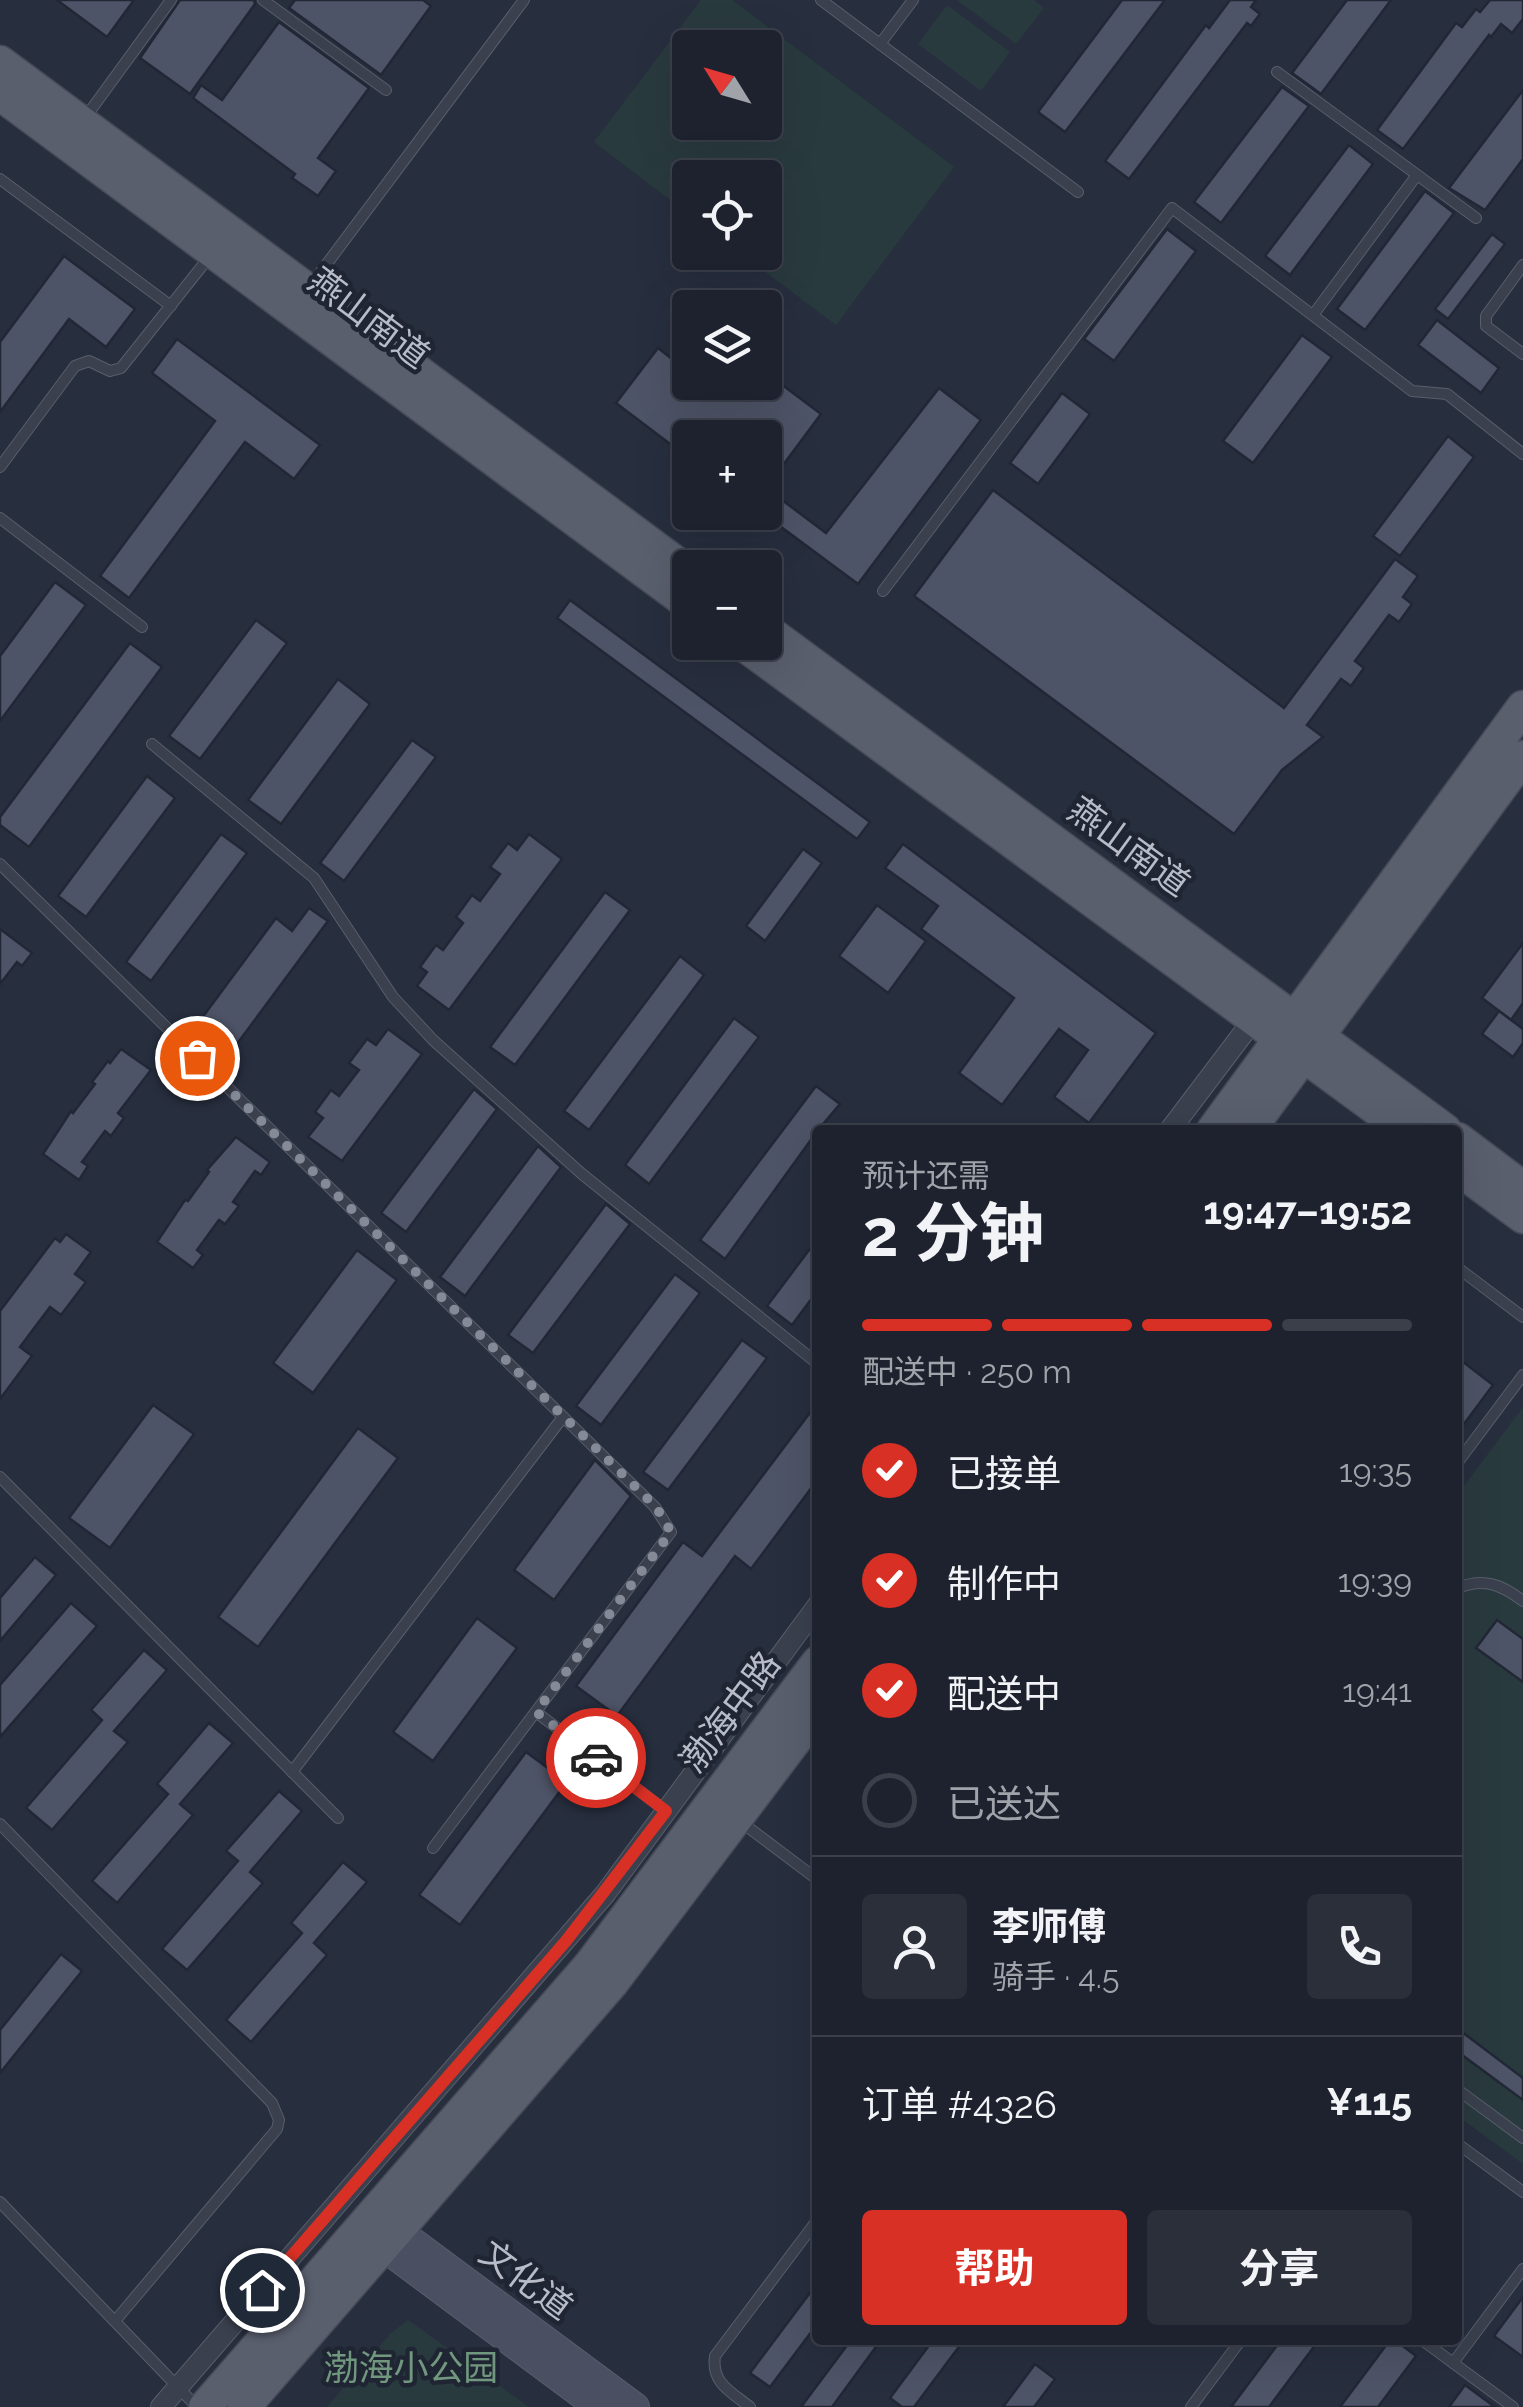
<!DOCTYPE html>
<html lang="zh">
<meta charset="utf-8">
<style>
body{margin:0;font-family:Raleway,"Noto Sans SC",sans-serif;background:#2a2f3a;color:#f1f3f6;height:100vh;display:flex;flex-direction:column;font-size:38px;white-space:nowrap}
*{box-sizing:border-box;margin:0}
p{font-size:32px;color:#a0a4aa}
.icon{flex:none;width:55px;height:55px;fill:none;stroke:currentColor;stroke-width:2;stroke-linecap:round;stroke-linejoin:round}
.map{position:relative;flex:1;overflow:hidden}
.details{position:absolute;left:812px;top:1125px;width:650px;height:1220px;display:flex;flex-direction:column;background:#1d222e;border-radius:10px;box-shadow:0 10px 40px #0002,0 0 0 2px #3b3f4a}
.details>*{flex:none}
.needle{width:65px;rotate:307deg}
.buttons{position:absolute;left:672px;top:30px;display:grid;gap:20px}
.buttons a{display:grid;place-items:center;width:110px;height:110px;border-radius:10px;background:#1d222e;box-shadow:0 10px 40px #0002,0 0 0 2px #3b3f4a;font-size:50px}
.pin{position:absolute;display:grid;place-items:center;width:85px;height:85px;color:#fff;margin:-42px;border:5px solid #fff;border-radius:50%;box-shadow:0 2px 10px #0007}
.courier{position:absolute;display:grid;place-items:center;width:100px;height:100px;margin:-50px;border:8px solid #d93025;border-radius:50%;background:#fff;color:#222;box-shadow:0 2px 12px #0007}
.headline em{font-style:normal;font-weight:700}
.headline div{display:flex;flex-direction:column-reverse}
.headline{display:flex;align-items:center;justify-content:space-between;height:170px;padding:0 50px}
h1{font-size:65px;font-weight:700;line-height:75px}
.bar{display:grid;grid-template-columns:repeat(4,1fr);gap:15px 10px;align-content:center;height:120px;padding:0 50px}
.bar i{height:12px;border-radius:8px;background:#3b3f4a}
.bar .on{background:#d93025}
.bar p{grid-column:span 4}
.line{display:flex;align-items:center;gap:25px;padding:0 50px;border-top:2px solid #3b3f4a}
.line div{flex:1}
.round{display:grid;place-items:center;flex:none;width:105px;height:105px;border-radius:10px;background:#2a2f3a}
ol{padding:0 50px;list-style:none}
li{display:flex;align-items:center;gap:30px;height:110px}
li p{margin-inline-start:auto}
li .icon{padding:10px;border-radius:50%;background:#d93025;color:#fff;stroke-width:4}
li:last-child{color:#a0a4aa}
li i{width:55px;height:55px;border:5px solid #3b3f4a;border-radius:50%}
.action{display:flex;gap:20px;margin-top:auto;padding:20px 50px}
.action a{flex:1;height:115px;border-radius:10px;background:#d93025;color:#fff;font-size:40px;font-weight:700;line-height:115px;text-align:center}
.action a+a{background:#2a2f3a;color:#f1f3f6}
.map>svg:first-child{display:block}
.green{fill:#293a3f;fill-rule:evenodd}
.building{fill:#4e5467;stroke:#222736;stroke-width:2.5}
.lines{fill:none;stroke-linecap:round;stroke-linejoin:round}
.service-casing{stroke:#595e6c;stroke-width:12}
.minor-casing{stroke:#595e6c;stroke-width:22}
.secondary-casing{stroke:#595e6c;stroke-width:30}
.primary-casing{stroke:#454958;stroke-width:35}
.service{stroke:#3b404e;stroke-width:10}
.minor{stroke:#3b404e;stroke-width:20}
.secondary{stroke:#4a4f61;stroke-width:28}
.primary{stroke:#5a5f6e;stroke-width:32}
.done{stroke:#858a98;stroke-width:10;stroke-dasharray:0 18}
.route{stroke:#d93025;stroke-width:12}
.labels{text-anchor:middle;stroke-width:9;stroke-linejoin:round;paint-order:stroke}
.street-label{font-size:35px;fill:#b8bcc9;stroke:#202534}
.park-label{font-size:35px;fill:#71987f;stroke:#202534}
</style>
<div class="map">
<svg width="1523" height="2407" viewBox="0 0 1523 2407">
<rect width="100%" height="100%" fill="#272e3e"/>
<!-- green -->
<g class="green">
<path d="M701 0H732L954 167 836 325 740 253 765 252V178H690V215L594 142ZM690 48H765V122H690Z"/>
<polygon points="957,0 1034,0 1044,8 1016,44"/>
<polygon points="947,5 1010,52 981,91 918,44"/>
<polygon points="1523,1407 1523,2164 1458,2116 1458,1494"/>
<polygon points="408,2320 529,2407 327,2407 391,2333"/>
</g>
<!-- building -->
<g class="building">
<polygon points="57,0 134,0 107,37"/>
<polygon points="180,0 254,0 255,4 190,94 140,58"/>
<polygon points="295,0 423,0 431,6 381,75 289,8"/>
<polygon points="1122,0 1165,0 1065,132 1038,112"/>
<polygon points="1230,0 1256,0 1251,7 1260,14 1251,26 1247,23 1129,179 1105,161 1206,25 1209,28"/>
<polygon points="1347,0 1391,0 1321,94 1292,73"/>
<polygon points="1490,0 1523,0 1523,19 1512,33 1501,24 1491,37 1489,35 1403,149 1377,130 1456,23 1462,27 1476,9 1480,12"/>
<polygon points="279,22 369,88 318,158 336,171 318,196 292,178 295,174 193,98 201,85 222,100"/>
<polygon points="1282,87 1309,106 1221,223 1194,202"/>
<polygon points="1523,90 1523,159 1485,210 1449,188"/>
<polygon points="1349,145 1373,164 1290,275 1265,256"/>
<polygon points="1425,191 1454,213 1365,330 1337,309"/>
<polygon points="1167,229 1196,251 1114,361 1084,339"/>
<polygon points="1492,234 1505,244 1448,319 1435,309"/>
<polygon points="64,256 135,309 106,347 69,319 0,412 0,342"/>
<polygon points="1437,320 1499,368 1481,393 1418,345"/>
<polygon points="1302,335 1332,357 1253,463 1223,441"/>
<polygon points="177,339 320,445 294,479 245,442 129,598 100,576 215,421 152,373"/>
<polygon points="658,348 690,373 690,382 765,382 765,372 821,414 766,488 826,533 939,388 981,420 858,584 765,515 765,438 690,438 690,459 616,403"/>
<polygon points="1062,393 1090,414 1038,484 1010,463"/>
<polygon points="1448,436 1474,457 1400,556 1373,536"/>
<polygon points="993,490 1284,708 1395,559 1418,576 1403,597 1412,604 1399,622 1389,615 1355,661 1364,668 1351,686 1341,679 1307,725 1323,737 1282,770 1234,834 914,596"/>
<polygon points="55,582 86,605 0,721 0,656"/>
<polygon points="570,600 870,822 857,839 557,618"/>
<polygon points="256,620 287,643 200,759 169,736"/>
<polygon points="130,643 162,667 29,847 0,825 0,817"/>
<polygon points="338,679 370,704 281,824 248,800"/>
<polygon points="412,740 436,757 344,881 320,863"/>
<polygon points="147,776 175,798 86,917 58,896"/>
<polygon points="221,834 247,853 151,981 126,962"/>
<polygon points="529,834 562,859 449,1010 417,986 427,972 420,967 436,945 443,950 463,923 456,917 472,895 480,901 500,874 490,867 508,843 517,850"/>
<polygon points="903,844 1156,1033 1089,1123 1054,1097 1088,1050 1059,1029 1002,1105 959,1073 1014,998 921,929 938,906 885,868"/>
<polygon points="803,849 822,863 765,941 746,926"/>
<polygon points="605,892 630,910 515,1065 490,1047"/>
<polygon points="877,905 926,941 888,993 839,956"/>
<polygon points="309,908 328,921 231,1052 196,1026 276,918 292,931"/>
<polygon points="0,929 32,953 22,966 17,962 0,984"/>
<polygon points="1523,943 1523,1003 1511,1020 1482,998"/>
<polygon points="680,956 704,975 589,1130 564,1111"/>
<polygon points="1499,1011 1523,1029 1523,1043 1513,1057 1482,1034"/>
<polygon points="734,1018 759,1037 649,1184 625,1165"/>
<polygon points="388,1029 422,1054 342,1161 308,1137 323,1118 315,1112 331,1090 339,1096 359,1070 349,1063 367,1039 376,1045"/>
<polygon points="121,1049 151,1070 118,1113 124,1118 111,1136 105,1131 82,1162 88,1166 79,1180 43,1154 71,1111 73,1113 95,1084 92,1082 108,1061 110,1063"/>
<polygon points="816,1086 840,1104 818,1130 725,1259 700,1240"/>
<polygon points="474,1089 497,1109 406,1232 381,1213"/>
<polygon points="236,1137 270,1162 261,1175 255,1171 233,1202 239,1206 225,1224 219,1220 197,1250 203,1255 193,1268 157,1242 185,1200 188,1201 209,1172 207,1170"/>
<polygon points="538,1146 561,1167 465,1296 440,1277"/>
<polygon points="606,1204 630,1224 533,1353 508,1335"/>
<polygon points="66,1234 91,1252 75,1274 86,1282 61,1315 50,1307 20,1347 32,1356 0,1399 0,1311 55,1238 60,1242"/>
<polygon points="818,1238 818,1290 792,1325 767,1306"/>
<polygon points="357,1250 397,1280 313,1393 273,1363"/>
<polygon points="675,1274 700,1293 601,1425 576,1406"/>
<polygon points="742,1340 767,1358 668,1490 643,1472"/>
<polygon points="1458,1358 1493,1385 1458,1432"/>
<polygon points="818,1402 818,1479 751,1569 735,1556 617,1716 576,1686 683,1542 702,1556"/>
<polygon points="153,1405 194,1434 110,1548 69,1518"/>
<polygon points="358,1428 398,1458 258,1647 218,1617"/>
<polygon points="595,1460 631,1496 554,1600 514,1570"/>
<polygon points="35,1557 56,1575 0,1641 0,1598"/>
<polygon points="71,1603 97,1626 0,1737 0,1685"/>
<polygon points="477,1618 517,1648 433,1761 393,1732"/>
<polygon points="1497,1620 1523,1639 1523,1682 1476,1648"/>
<polygon points="144,1650 167,1670 114,1731 128,1742 52,1830 26,1808 102,1720 91,1710"/>
<polygon points="209,1723 233,1743 180,1804 193,1815 117,1903 92,1881 168,1794 157,1784"/>
<polygon points="526,1752 567,1782 460,1925 419,1895"/>
<polygon points="279,1791 302,1811 250,1872 263,1883 187,1970 162,1949 238,1861 226,1851"/>
<polygon points="343,1862 367,1882 314,1943 327,1955 251,2042 226,2020 302,1933 291,1923"/>
<polygon points="61,1954 82,1971 0,2073 0,2030"/>
<polygon points="1458,2029 1523,2078 1523,2100 1458,2052"/>
<polygon points="818,2282 818,2323 770,2387 750,2373"/>
<polygon points="1523,2297 1523,2357 1494,2336"/>
<polygon points="851,2340 881,2340 832,2407 801,2407"/>
<polygon points="933,2340 964,2340 914,2407 902,2407 890,2398"/>
<polygon points="1281,2340 1319,2340 1269,2407 1231,2407"/>
<polygon points="1390,2340 1395,2340 1416,2356 1378,2407 1340,2407"/>
<polygon points="1035,2364 1055,2379 1034,2407 1003,2407"/>
<polygon points="1465,2385 1495,2407 1449,2407"/>
</g>
<g class="lines">
<!-- service casing -->
<g class="service-casing">
<g id="service">
<polyline points="263,0 386,90"/>
<polyline points="821,0 1078,192"/>
<polyline points="880,44 913,0"/>
<polyline points="1277,72 1476,218"/>
<polyline points="85,118 171,0"/>
<polyline points="0,179 171,306"/>
<polyline points="1523,265 1486,316 1486,326 1523,354"/>
<polyline points="311,285 524,0"/>
<polyline points="1313,315 1417,175"/>
<polyline points="0,467 75,366 89,361 110,371 121,368 210,256"/>
<polyline points="0,518 142,627"/>
<polyline points="883,591 1172,208 1412,391 1447,394 1523,454"/>
<polyline points="152,744 314,878 393,997 433,1040 582,1174 818,1364"/>
<polyline points="0,864 655,1507 671,1532 433,1848"/>
<polyline points="1458,1268 1523,1317"/>
<polyline points="1458,1462 1523,1375"/>
<polyline points="0,1477 338,1818"/>
<path d="M1458 1588C1484 1577 1502 1585 1523 1601"/>
<polyline points="536,1712 666,1811"/>
<polyline points="292,1772 563,1417"/>
<polyline points="741,1822 818,1880"/>
<polyline points="0,1824 272,2103 279,2120 277,2129 115,2321"/>
<polyline points="1458,2090 1523,2138"/>
<polyline points="1458,2144 1523,2192"/>
<polyline points="0,2202 197,2407"/>
<polyline points="1422,2340 1513,2407"/>
<polyline points="1453,2363 1523,2269"/>
<path d="M750 2407C731 2392 711 2383 715 2356L818 2219"/>
<polyline points="1191,2407 1241,2340"/>
</g>
</g>
<!-- minor casing -->
<g class="minor-casing">
<g id="minor">
<polyline points="1170,1130 1254,1019"/>
<polyline points="161,2407 605,1894 818,1605"/>
</g>
</g>
<!-- secondary casing -->
<g class="secondary-casing">
<g id="secondary">
<polyline points="383,2220 635,2407"/>
<polyline points="369,2236 599,2407"/>
</g>
</g>
<!-- primary casing -->
<g class="primary-casing">
<g id="primary">
<polyline points="0,62 690,573"/>
<polyline points="0,94 690,605"/>
<polyline points="765,629 1445,1130"/>
<polyline points="740,642 1405,1130"/>
<polyline points="1213,1130 1523,707"/>
<polyline points="1249,1130 1523,757"/>
<polyline points="1458,1139 1523,1188"/>
<polyline points="1458,1169 1523,1217"/>
<polyline points="205,2407 590,1965 818,1662"/>
<polyline points="244,2407 612,1983 818,1710"/>
</g>
</g>
<!-- service -->
<use href="#service" class="service"/>
<!-- minor -->
<use href="#minor" class="minor"/>
<!-- secondary -->
<use href="#secondary" class="secondary"/>
<!-- primary -->
<use href="#primary" class="primary"/>
</g>
<g class="lines">
<!-- done -->
<polyline class="done" points="197,1058 656,1507 671,1532 536,1712 596,1758"/>
<!-- route -->
<polyline class="route" points="262,2290 566,1941 666,1811 596,1758"/>
</g>
<g class="labels">
<!-- street labels -->
<g class="street-label">
<text transform="translate(369 318) rotate(37)" y="12">燕山南道</text>
<text transform="translate(1129 847) rotate(36)" y="12">燕山南道</text>
<text transform="translate(730 1712) rotate(-53)" y="12">渤海中路</text>
<text transform="translate(526 2280) rotate(37)" y="12">文化道</text>
</g>
<!-- park labels -->
<g class="park-label">
<text x="411" y="2380">渤海小公园</text>
</g>
</g>
</svg>
<div class="buttons">
<a><svg class="needle" viewBox="-14 -14 28 28"><path d="M0-13l5 13h-10z" fill="#e53935"/><path d="M0 13l5-13h-10z" fill="#a0a4aa"/></svg></a>
<a><svg class="icon" aria-label="locate" viewBox="0 0 24 24"><circle cx="12" cy="12" r="6"/><path d="M12 2v4M12 18v4M2 12h4M18 12h4"/></svg></a>
<a><svg class="icon" aria-label="layers" viewBox="0 0 24 24"><path d="M12 4l9 5-9 5-9-5zM3 14l9 5 9-5"/></svg></a>
<a>+</a>
<a>−</a>
</div>
<div class="pin" style="left:197px;top:1058px;background:#ea580c"><svg class="icon" aria-label="bag" viewBox="0 0 24 24"><path d="M5 8h14l-1 12H6zM9 8a3 3 0 0 1 6 0"/></svg></div>
<div class="pin" style="left:262px;top:2290px;background:#1f2937"><svg class="icon" aria-label="home" viewBox="0 0 24 24"><path d="M3 11l9-7 9 7M6 9v11h12V9"/></svg></div>
<div class="courier" style="left:596px;top:1758px"><svg class="icon" aria-label="car" viewBox="0 0 24 24"><path d="M5 17H2v-5l4-1 3-4h7l3 4 3 1v5h-3M9 17h6M6 11h13"/><circle cx="7" cy="17" r="2"/><circle cx="17" cy="17" r="2"/></svg></div>
<section class="details">
<div class="headline"><div><h1>2 分钟</h1><p>预计还需</p></div><em>19:47–19:52</em></div>
<div class="bar"><i class="on"></i><i class="on"></i><i class="on"></i><i></i><p>配送中 · 250 m</p></div>
<ol>
<li><svg class="icon" aria-label="check" viewBox="0 0 24 24"><path d="M5 12l5 5 9-10"/></svg>已接单<p>19:35</p></li>
<li><svg class="icon" aria-label="check" viewBox="0 0 24 24"><path d="M5 12l5 5 9-10"/></svg>制作中<p>19:39</p></li>
<li><svg class="icon" aria-label="check" viewBox="0 0 24 24"><path d="M5 12l5 5 9-10"/></svg>配送中<p>19:41</p></li>
<li><i></i>已送达</li>
</ol>
<div class="line" style="height:180px"><a class="round"><svg class="icon" aria-label="person" viewBox="0 0 24 24"><circle cx="12" cy="8" r="4"/><path d="M4 21q1-7 8-7t8 7"/></svg></a><div><b>李师傅</b><p>骑手 · 4.5</p></div><a class="round"><svg class="icon" aria-label="phone" viewBox="0 0 24 24"><path d="M5 4h4l2 5-3 2q2 4 5 5l2-3 5 2v4C11 20 4 13 5 4z"/></svg></a></div>
<div class="line" style="height:130px"><div>订单 #4326</div><b>¥115</b></div>
<div class="action"><a>帮助</a><a>分享</a></div>
</section>
</div>
